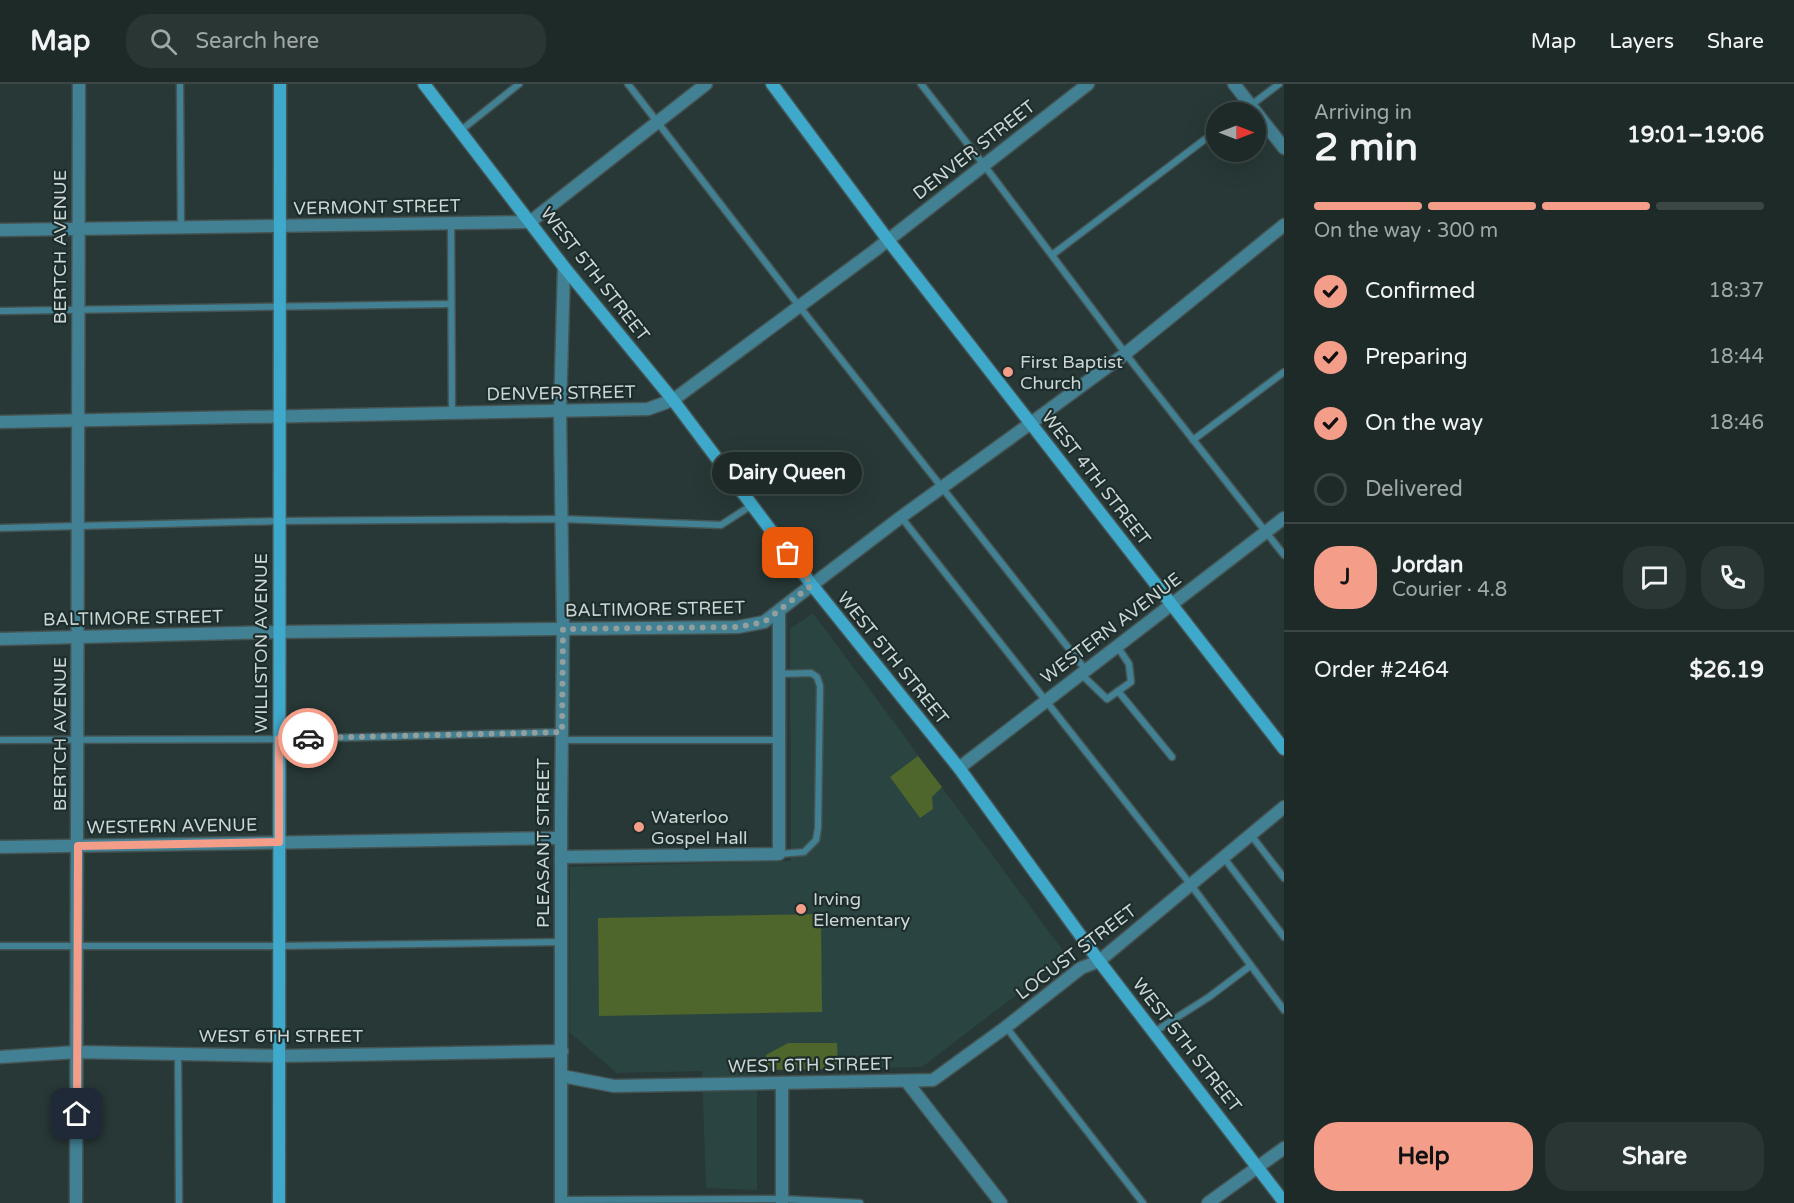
<!DOCTYPE html>
<meta charset="utf-8">
<style>
body{margin:0;font-family:"Varela Round",sans-serif;background:#2a3634;color:#f1f3f6;height:100vh;display:flex;flex-direction:column;font-size:22px;white-space:nowrap}
*{box-sizing:border-box;margin:0}
p{font-size:20px;color:#a0a7a8}
.icon{flex:none;width:33px;height:33px;fill:none;stroke:currentColor;stroke-width:2;stroke-linecap:round;stroke-linejoin:round}
.map{position:relative;flex:1;overflow:hidden}
.drawer{display:flex;flex-direction:column;background:#1d2a28;width:510px}
.drawer>*{flex:none}
.needle{width:39px;rotate:90deg}
.fabs{position:absolute;left:1206px;top:18px;display:grid;gap:12px}
.fabs a{display:grid;place-items:center;width:60px;height:60px;border-radius:50%;background:#1d2a28;box-shadow:0 6px 24px #0002,0 0 0 2px #3b4645;font-size:30px}
.pin{position:absolute;display:grid;place-items:center;width:51px;height:51px;color:#fff;margin:-26px;border-radius:12px;box-shadow:0 3px 9px #0006}
.courier{position:absolute;display:grid;place-items:center;width:60px;height:60px;margin:-30px;border:4px solid #f49e89;border-radius:50%;background:#fff;color:#222;box-shadow:0 2px 8px #0007}
.bubble{position:absolute;height:42px;border-radius:21px;background:#1d2a28;box-shadow:0 6px 24px #0002,0 0 0 2px #3b4645;font-size:20px;font-weight:700;line-height:42px;text-align:center}
.head em{font-style:normal;font-weight:700}
.head div{display:flex;flex-direction:column-reverse}
.head{display:flex;align-items:center;justify-content:space-between;height:102px;padding:0 30px}
h1{font-size:39px;font-weight:700;line-height:45px}
.bar{display:grid;grid-template-columns:repeat(4,1fr);gap:9px 6px;align-content:center;height:72px;padding:0 30px}
.bar i{height:8px;border-radius:4px;background:#3b4645}
.bar .selected{background:#f49e89}
.bar p{grid-column:span 4}
.line{display:flex;align-items:center;gap:15px;padding:0 30px;border-top:2px solid #3b4645}
.line div{flex:1}
.round{display:grid;place-items:center;flex:none;width:63px;height:63px;border-radius:24px;background:#2a3634}
ol{padding:0 30px;list-style:none}
li{display:flex;align-items:center;gap:18px;height:66px}
li p{margin-inline-start:auto}
li .icon{padding:6px;border-radius:50%;background:#f49e89;color:#111;stroke-width:4}
li:last-child{color:#a0a7a8}
li i{width:33px;height:33px;border:3px solid #3b4645;border-radius:50%}
.button{display:flex;gap:12px;margin-top:auto;padding:12px 30px}
.button a{flex:1;height:69px;border-radius:24px;background:#f49e89;color:#111;font-size:24px;font-weight:700;line-height:69px;text-align:center}
.button a+a{background:#2a3634;color:#f1f3f6}
header{display:flex;align-items:center;gap:36px;box-sizing:border-box;height:84px;padding:0 30px;background:#1d2a28;border-bottom:2px solid #3b4645}
header strong{font-size:28px}
nav{display:flex;gap:33px;margin-inline-start:auto;font-size:21px}
.search{width:420px;height:54px;background:#2a3634;display:flex;align-items:center;gap:15px;box-sizing:border-box;padding:0 21px;border-radius:24px;color:#a0a7a8;font-size:22px}
main{display:flex;flex:1;min-height:0}
.map>svg:first-child{display:block}
.built{fill:#2a4442}
.green{fill:#4e652c}
.lines{fill:none;stroke-linecap:round;stroke-linejoin:round}
.service-casing{stroke:#455453;stroke-width:9}
.minor-casing{stroke:#455453;stroke-width:15}
.tertiary-casing{stroke:#455453;stroke-width:15}
.secondary-casing{stroke:#455453;stroke-width:15}
.service{stroke:#428094;stroke-width:6}
.minor{stroke:#428094;stroke-width:12}
.tertiary{stroke:#428094;stroke-width:12}
.secondary{stroke:#3ea9ca;stroke-width:12}
.done{stroke:#929f9d;stroke-width:6;stroke-dasharray:0 10.8}
.route{stroke:#f49e89;stroke-width:8}
.poi-dot{fill:#f49e89;stroke:#1d2d2c;stroke-width:2}
.labels{text-anchor:middle;stroke-width:4.5;stroke-linejoin:round;paint-order:stroke}
.street-label{font-size:18px;fill:#ccd6d5;stroke:#1d2d2c}
.poi-label{font-size:18px;fill:#ccd6d5;stroke:#1d2d2c;text-anchor:start}
</style>
<header>
<strong>Map</strong>
<div class="search"><svg class="icon" aria-label="search" viewBox="0 0 24 24"><circle cx="10" cy="10" r="6"/><path d="M15 15l6 6"/></svg>Search here</div>
<nav><a>Map</a><a>Layers</a><a>Share</a></nav>
</header>
<main>
<div class="map">
<svg width="1284" height="1119" viewBox="0 0 1284 1119">
<rect width="100%" height="100%" fill="#273836"/>
<!-- built -->
<polygon class="built" points="813,529 1067,872 922,983 757,986 757,1106 706,1104 702,987 617,989 569,948 570,783 791,777 790,545"/>
<!-- green -->
<g class="green">
<polygon points="918,672 942,703 932,713 933,725 920,734 890,693"/>
<polygon points="821,830 822,928 599,932 598,834"/>
<polygon points="788,959 837,959 838,985 768,986 766,971"/>
</g>
<g class="lines">
<!-- service casing -->
<g class="service-casing">
<g id="service">
<polyline points="180,0 181,143"/>
<polyline points="628,0 799,222 1085,585"/>
<polyline points="921,0 984,81 1135,282 1284,471"/>
<polyline points="1242,28 1279,0"/>
<polyline points="460,47 519,0"/>
<polyline points="451,139 452,330"/>
<polyline points="1052,171 1216,47"/>
<polyline points="0,227 451,220"/>
<polyline points="1193,356 1284,288"/>
<polyline points="901,433 1191,801 1284,926"/>
<polyline points="0,444 279,437 562,435 721,441 752,421"/>
<polyline points="1080,589 1107,615 1131,598 1129,580 1117,562"/>
<polyline points="779,590 811,589 817,593 820,602 818,744 816,756 804,768 779,770"/>
<polyline points="1118,607 1172,673"/>
<polyline points="0,656 294,655 561,648"/>
<polyline points="562,656 779,656"/>
<polyline points="1251,751 1284,794"/>
<polyline points="1224,774 1284,853"/>
<polyline points="0,862 279,862 561,858"/>
<polyline points="1006,943 1143,1119"/>
<polyline points="1154,948 1209,913 1250,882"/>
<polyline points="178,970 179,1119"/>
<polyline points="561,1116 782,1115 860,1119"/>
</g>
</g>
<!-- minor casing -->
<g class="minor-casing">
<g id="minor">
<polyline points="0,146 530,138 706,0"/>
<polyline points="0,338 648,325 673,316 874,167 1088,0"/>
<polyline points="1031,339 1125,270 1284,141"/>
<polyline points="0,555 279,548 738,543 764,538 812,501"/>
<polyline points="959,684 1284,434"/>
<polyline points="0,763 561,754"/>
<polyline points="561,773 779,770 779,529"/>
<polyline points="0,973 77,968 280,972 562,967"/>
<polyline points="562,992 614,1002 933,996 1006,943 1081,884 1099,877 1284,723"/>
<polyline points="907,998 1001,1119"/>
<polyline points="782,999 782,1119"/>
<polyline points="76,1119 79,0"/>
<polyline points="561,1119 561,735 563,545 560,328 564,183"/>
<polyline points="1208,1119 1284,1064"/>
</g>
</g>
<!-- tertiary casing -->
<g class="tertiary-casing">
<g id="tertiary">
<polyline points="1234,0 1284,64"/>
<polyline points="812,501 901,433 1031,339"/>
</g>
</g>
<!-- secondary casing -->
<g class="secondary-casing">
<g id="secondary">
<polyline points="424,0 564,183 673,316 812,501 959,684 1099,877 1284,1118"/>
<polyline points="772,0 888,156 1284,665"/>
<polyline points="279,1119 280,0"/>
</g>
</g>
<!-- service -->
<use href="#service" class="service"/>
<!-- minor -->
<use href="#minor" class="minor"/>
<!-- tertiary -->
<use href="#tertiary" class="tertiary"/>
<!-- secondary -->
<use href="#secondary" class="secondary"/>
</g>
<g class="lines">
<!-- done -->
<polyline class="done" points="308,654 562,648 563,545 738,543 764,538 812,501 788,469"/>
<!-- route -->
<polyline class="route" points="77,1030 78,762 279,758 279,655 308,654"/>
</g>
<!-- markers -->
<g class="poi-dot">
<circle cx="1008" cy="288" r="6"/>
<circle cx="639" cy="743" r="6"/>
<circle cx="801" cy="825" r="6"/>
</g>
<g class="labels">
<!-- street labels -->
<g class="street-label">
<text transform="translate(974 66) rotate(-38)" y="6">DENVER STREET</text>
<text transform="translate(377 123) rotate(-1)" y="6">VERMONT STREET</text>
<text transform="translate(60 163) rotate(-90)" y="6">BERTCH AVENUE</text>
<text transform="translate(595 190) rotate(52)" y="6">WEST 5TH STREET</text>
<text transform="translate(561 309) rotate(-1)" y="6">DENVER STREET</text>
<text transform="translate(1096 394) rotate(52)" y="6">WEST 4TH STREET</text>
<text transform="translate(655 525) rotate(-1)" y="6">BALTIMORE STREET</text>
<text transform="translate(133 534) rotate(-1)" y="6">BALTIMORE STREET</text>
<text transform="translate(1111 544) rotate(-37)" y="6">WESTERN AVENUE</text>
<text transform="translate(261 559) rotate(-90)" y="6">WILLISTON AVENUE</text>
<text transform="translate(893 574) rotate(51)" y="6">WEST 5TH STREET</text>
<text transform="translate(60 650) rotate(-90)" y="6">BERTCH AVENUE</text>
<text transform="translate(172 742) rotate(-1)" y="6">WESTERN AVENUE</text>
<text transform="translate(543 759) rotate(-90)" y="6">PLEASANT STREET</text>
<text transform="translate(1076 868) rotate(-37)" y="6">LOCUST STREET</text>
<text x="281" y="958">WEST 6TH STREET</text>
<text transform="translate(1187 961) rotate(52)" y="6">WEST 5TH STREET</text>
<text transform="translate(810 981) rotate(-1)" y="6">WEST 6TH STREET</text>
</g>
<!-- poi labels -->
<g class="poi-label">
<text x="1020" y="284">First Baptist<tspan x="1020" dy="21">Church</tspan></text>
<text x="651" y="739">Waterloo<tspan x="651" dy="21">Gospel Hall</tspan></text>
<text x="813" y="821">Irving<tspan x="813" dy="21">Elementary</tspan></text>
</g>
</g>
</svg>
<div class="fabs">
<a><svg class="needle" viewBox="-14 -14 28 28"><path d="M0-13l5 13h-10z" fill="#e53935"/><path d="M0 13l5-13h-10z" fill="#a0a7a8"/></svg></a>
</div>
<div class="pin" style="left:788px;top:469px;background:#ea580c"><svg class="icon" aria-label="bag" viewBox="0 0 24 24"><path d="M5 8h14l-1 12H6zM9 8a3 3 0 0 1 6 0"/></svg></div>
<div class="pin" style="left:77px;top:1030px;background:#1f2937"><svg class="icon" aria-label="home" viewBox="0 0 24 24"><path d="M3 11l9-7 9 7M6 9v11h12V9"/></svg></div>
<div class="courier" style="left:308px;top:654px"><svg class="icon" aria-label="car" viewBox="0 0 24 24"><path d="M5 17H2v-5l4-1 3-4h7l3 4 3 1v5h-3M9 17h6M6 11h13"/><circle cx="7" cy="17" r="2"/><circle cx="17" cy="17" r="2"/></svg></div>
<div class="bubble" style="left:712px;top:368px;width:150px">Dairy Queen</div>
</div>
<section class="drawer">
<div class="head"><div><h1>2 min</h1><p>Arriving in</p></div><em>19:01–19:06</em></div>
<div class="bar"><i class="selected"></i><i class="selected"></i><i class="selected"></i><i></i><p>On the way · 300 m</p></div>
<ol>
<li><svg class="icon" aria-label="check" viewBox="0 0 24 24"><path d="M5 12l5 5 9-10"/></svg>Confirmed<p>18:37</p></li>
<li><svg class="icon" aria-label="check" viewBox="0 0 24 24"><path d="M5 12l5 5 9-10"/></svg>Preparing<p>18:44</p></li>
<li><svg class="icon" aria-label="check" viewBox="0 0 24 24"><path d="M5 12l5 5 9-10"/></svg>On the way<p>18:46</p></li>
<li><i></i>Delivered</li>
</ol>
<div class="line" style="height:108px"><b class="round" style="background:#f49e89;color:#111">J</b><div><b>Jordan</b><p>Courier · 4.8</p></div><a class="round"><svg class="icon" aria-label="chat" viewBox="0 0 24 24"><path d="M4 5h16v11H9l-5 4z"/></svg></a><a class="round"><svg class="icon" aria-label="phone" viewBox="0 0 24 24"><path d="M5 4h4l2 5-3 2q2 4 5 5l2-3 5 2v4C11 20 4 13 5 4z"/></svg></a></div>
<div class="line" style="height:78px"><div>Order #2464</div><b>$26.19</b></div>
<div class="button"><a>Help</a><a>Share</a></div>
</section>
</main>
